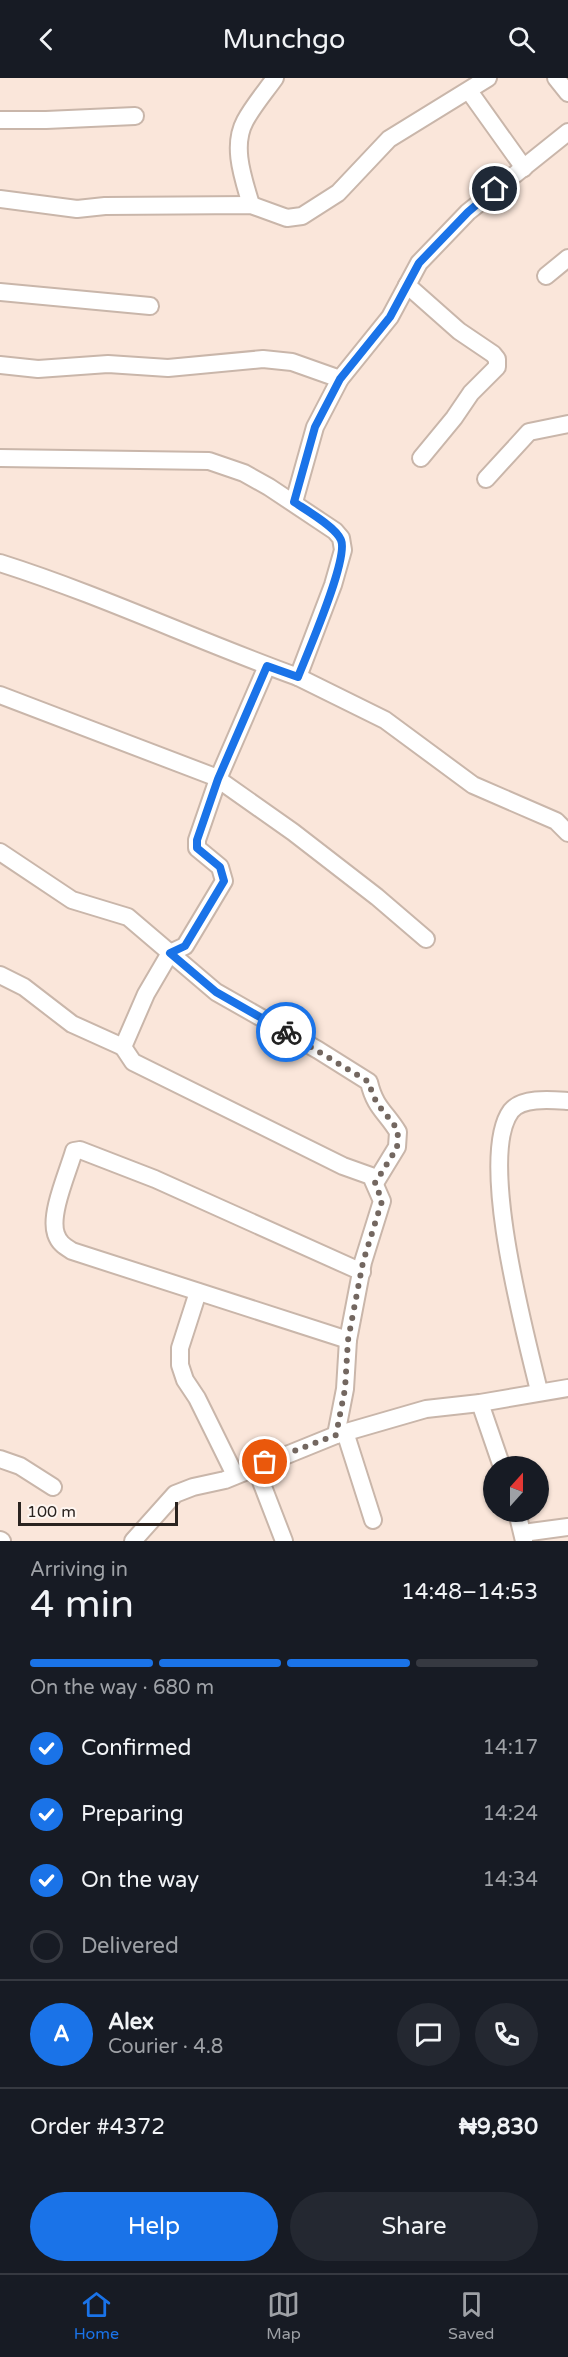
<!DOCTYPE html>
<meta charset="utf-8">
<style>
body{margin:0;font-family:"Varela Round",sans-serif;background:#242831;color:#f1f3f6;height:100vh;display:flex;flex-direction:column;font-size:22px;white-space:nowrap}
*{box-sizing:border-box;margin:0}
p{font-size:20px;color:#9ea1a6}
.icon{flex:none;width:33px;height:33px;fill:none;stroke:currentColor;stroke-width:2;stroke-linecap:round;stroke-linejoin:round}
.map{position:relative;height:1463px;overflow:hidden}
.sheet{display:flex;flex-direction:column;background:#171b24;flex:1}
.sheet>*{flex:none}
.needle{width:39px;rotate:21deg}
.controls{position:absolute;left:483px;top:1378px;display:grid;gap:12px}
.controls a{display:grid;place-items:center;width:66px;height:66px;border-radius:50%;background:#171b24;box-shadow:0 2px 4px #0004;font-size:30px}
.scale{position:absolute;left:18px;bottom:15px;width:160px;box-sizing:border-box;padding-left:6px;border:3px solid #2a231f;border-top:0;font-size:16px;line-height:21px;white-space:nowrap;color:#2a231f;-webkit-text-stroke:4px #fef6f1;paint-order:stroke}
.pin{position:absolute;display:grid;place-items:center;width:51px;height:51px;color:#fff;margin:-26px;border:3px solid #fff;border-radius:50%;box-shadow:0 2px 6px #0007}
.courier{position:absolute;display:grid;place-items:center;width:60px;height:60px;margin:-30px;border:4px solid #1a73e8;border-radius:50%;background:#fff;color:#222;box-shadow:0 2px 8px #0007}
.head em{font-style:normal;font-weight:600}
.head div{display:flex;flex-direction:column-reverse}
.head{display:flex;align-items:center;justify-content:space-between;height:102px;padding:0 30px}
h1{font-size:39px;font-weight:600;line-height:45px}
.bar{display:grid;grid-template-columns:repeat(4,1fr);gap:9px 6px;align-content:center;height:72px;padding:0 30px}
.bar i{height:8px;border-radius:4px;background:#363941}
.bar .selected{background:#1a73e8}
.bar p{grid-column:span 4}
.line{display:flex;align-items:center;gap:15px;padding:0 30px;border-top:2px solid #363941}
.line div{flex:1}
.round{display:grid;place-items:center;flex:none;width:63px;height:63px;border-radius:32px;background:#242831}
ol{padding:0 30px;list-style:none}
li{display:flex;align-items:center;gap:18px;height:66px}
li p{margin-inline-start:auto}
li .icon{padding:6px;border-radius:50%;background:#1a73e8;color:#fff;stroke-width:4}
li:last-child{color:#9ea1a6}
li i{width:33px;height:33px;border:3px solid #363941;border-radius:50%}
.action{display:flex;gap:12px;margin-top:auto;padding:12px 30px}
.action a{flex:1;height:69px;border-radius:36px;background:#1a73e8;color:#fff;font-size:24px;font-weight:600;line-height:69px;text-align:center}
.action a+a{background:#242831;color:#f1f3f6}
header{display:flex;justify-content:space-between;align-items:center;height:78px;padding:0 30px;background:#171b24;font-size:27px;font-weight:600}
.dock{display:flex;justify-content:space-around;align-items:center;height:84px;border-top:2px solid #363941;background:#171b24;font-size:16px;color:#9ea1a6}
.dock a{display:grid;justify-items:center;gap:3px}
.dock .selected{color:#1a73e8}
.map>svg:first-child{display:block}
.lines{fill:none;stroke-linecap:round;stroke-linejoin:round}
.minor-casing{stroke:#c9b6aa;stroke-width:20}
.minor{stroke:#fff;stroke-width:16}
.done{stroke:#736760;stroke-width:6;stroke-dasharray:0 10.8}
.route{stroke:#1a73e8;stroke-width:8}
</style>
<header><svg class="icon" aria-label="back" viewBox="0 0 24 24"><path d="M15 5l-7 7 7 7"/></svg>Munchgo<svg class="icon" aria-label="search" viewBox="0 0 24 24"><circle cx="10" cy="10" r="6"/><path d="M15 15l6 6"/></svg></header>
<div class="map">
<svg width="568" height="1463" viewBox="0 0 568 1463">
<rect width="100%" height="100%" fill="#fae6da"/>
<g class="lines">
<!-- minor casing -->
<g class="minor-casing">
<g id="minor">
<polyline points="556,0 568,15"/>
<polyline points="469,13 524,90"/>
<polyline points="0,42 46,42 135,38"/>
<polyline points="0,121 77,131 105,128 251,127 287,140 302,138 338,115 389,61 488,0"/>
<path d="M251 127C244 102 231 69 245 43 253 28 265 14 275 0"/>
<polyline points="546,198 568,180"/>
<polyline points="407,207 459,253 493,276 497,281 497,289 471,315 454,340 421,380"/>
<polyline points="0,214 150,228"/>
<polyline points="0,287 38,291 108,286 168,290 263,281 292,284 340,301"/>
<path d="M0 380 209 383 244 395 269 409 335 453 341 460 343 472 333 507 298 599C198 563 101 517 0 485"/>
<polyline points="486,401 529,354 568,346"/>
<polyline points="294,424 315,349 340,301 390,239 419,185 468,134 568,54"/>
<polyline points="267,588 218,701 197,762 197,770 220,789 224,803 185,868 170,875 146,916 123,969 133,984 343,1088 371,1098 382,1123 363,1184 348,1262 345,1311 336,1357"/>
<polyline points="298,599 385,642 473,707 556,743 568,755"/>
<polyline points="0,617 215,699 293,754 377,819 426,861"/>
<path d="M0 774 72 822 128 839 216 914 318 972 369 1004C375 1030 386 1034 398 1054L397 1069 375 1105"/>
<polyline points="0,897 24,909 72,946 123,969"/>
<polyline points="198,1214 180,1270 180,1287 185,1302 197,1320 235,1397"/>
<path d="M348 1262 72 1173C64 1168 59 1165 56 1156 49 1136 68 1094 74 1073L80 1072 155 1101 362 1194"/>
<path d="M539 1313C526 1258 477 1079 511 1033 522 1019 552 1022 568 1023"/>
<polyline points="480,1325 502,1389"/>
<polyline points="345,1354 373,1442"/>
<polyline points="0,1381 20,1388 53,1409"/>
<polyline points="255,1388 284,1463"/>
<polyline points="517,1434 524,1463"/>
<polyline points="523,1455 568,1449"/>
<polyline points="0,1462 2,1463"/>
<polyline points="133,1463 175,1416 193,1409 225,1402 336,1357 426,1331 480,1325 568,1310"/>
</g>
</g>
<!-- minor -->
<use href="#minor" class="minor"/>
</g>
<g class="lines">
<!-- done -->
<path class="done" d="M265 1384 336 1357 345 1311 348 1262 363 1184 382 1123 375 1105 397 1070 398 1053C386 1033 375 1030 369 1004L286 954"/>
<!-- route -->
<path class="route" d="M286 954 216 914 170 875 185 868 224 803 220 789 197 770V762L218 701 267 588 298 599C307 576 349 481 341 462 336 449 306 432 294 424L315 349 340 301 390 239 419 185 468 134 495 111"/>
</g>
</svg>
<div class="controls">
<a><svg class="needle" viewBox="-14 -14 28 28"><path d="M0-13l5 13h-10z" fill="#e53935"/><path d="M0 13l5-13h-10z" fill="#9ea1a6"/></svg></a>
</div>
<div class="scale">100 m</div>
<div class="pin" style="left:265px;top:1384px;background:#ea580c"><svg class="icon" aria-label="bag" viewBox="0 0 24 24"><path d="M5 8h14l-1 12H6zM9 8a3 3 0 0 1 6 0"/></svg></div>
<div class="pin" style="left:495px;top:111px;background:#1f2937"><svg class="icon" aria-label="home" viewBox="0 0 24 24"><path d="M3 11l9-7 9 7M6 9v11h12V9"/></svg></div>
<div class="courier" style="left:286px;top:954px"><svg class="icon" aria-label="bike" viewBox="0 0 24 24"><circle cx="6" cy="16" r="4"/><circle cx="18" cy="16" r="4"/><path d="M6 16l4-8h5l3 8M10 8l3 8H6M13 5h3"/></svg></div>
</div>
<section class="sheet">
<div class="head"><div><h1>4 min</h1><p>Arriving in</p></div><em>14:48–14:53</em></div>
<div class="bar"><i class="selected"></i><i class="selected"></i><i class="selected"></i><i></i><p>On the way · 680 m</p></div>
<ol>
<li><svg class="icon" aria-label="check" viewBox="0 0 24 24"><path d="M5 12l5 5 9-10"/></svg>Confirmed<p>14:17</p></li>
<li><svg class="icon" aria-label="check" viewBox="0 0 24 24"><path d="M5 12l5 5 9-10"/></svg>Preparing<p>14:24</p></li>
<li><svg class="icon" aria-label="check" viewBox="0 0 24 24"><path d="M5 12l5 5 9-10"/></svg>On the way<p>14:34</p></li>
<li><i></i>Delivered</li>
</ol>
<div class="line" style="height:108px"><b class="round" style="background:#1a73e8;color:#fff">A</b><div><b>Alex</b><p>Courier · 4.8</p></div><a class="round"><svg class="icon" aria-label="chat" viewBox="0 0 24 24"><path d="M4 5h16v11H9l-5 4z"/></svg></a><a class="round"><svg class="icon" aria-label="phone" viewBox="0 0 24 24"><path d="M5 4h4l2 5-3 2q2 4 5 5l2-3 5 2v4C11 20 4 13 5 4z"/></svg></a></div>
<div class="line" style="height:78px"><div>Order #4372</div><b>₦9,830</b></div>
<div class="action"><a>Help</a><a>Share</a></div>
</section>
<nav class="dock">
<a class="selected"><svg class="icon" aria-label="home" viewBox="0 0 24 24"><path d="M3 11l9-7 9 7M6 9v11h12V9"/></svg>Home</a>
<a><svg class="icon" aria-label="map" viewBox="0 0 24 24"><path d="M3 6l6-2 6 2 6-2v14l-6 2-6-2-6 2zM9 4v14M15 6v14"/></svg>Map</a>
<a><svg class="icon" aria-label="saved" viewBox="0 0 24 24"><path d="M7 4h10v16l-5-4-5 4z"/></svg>Saved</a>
</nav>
